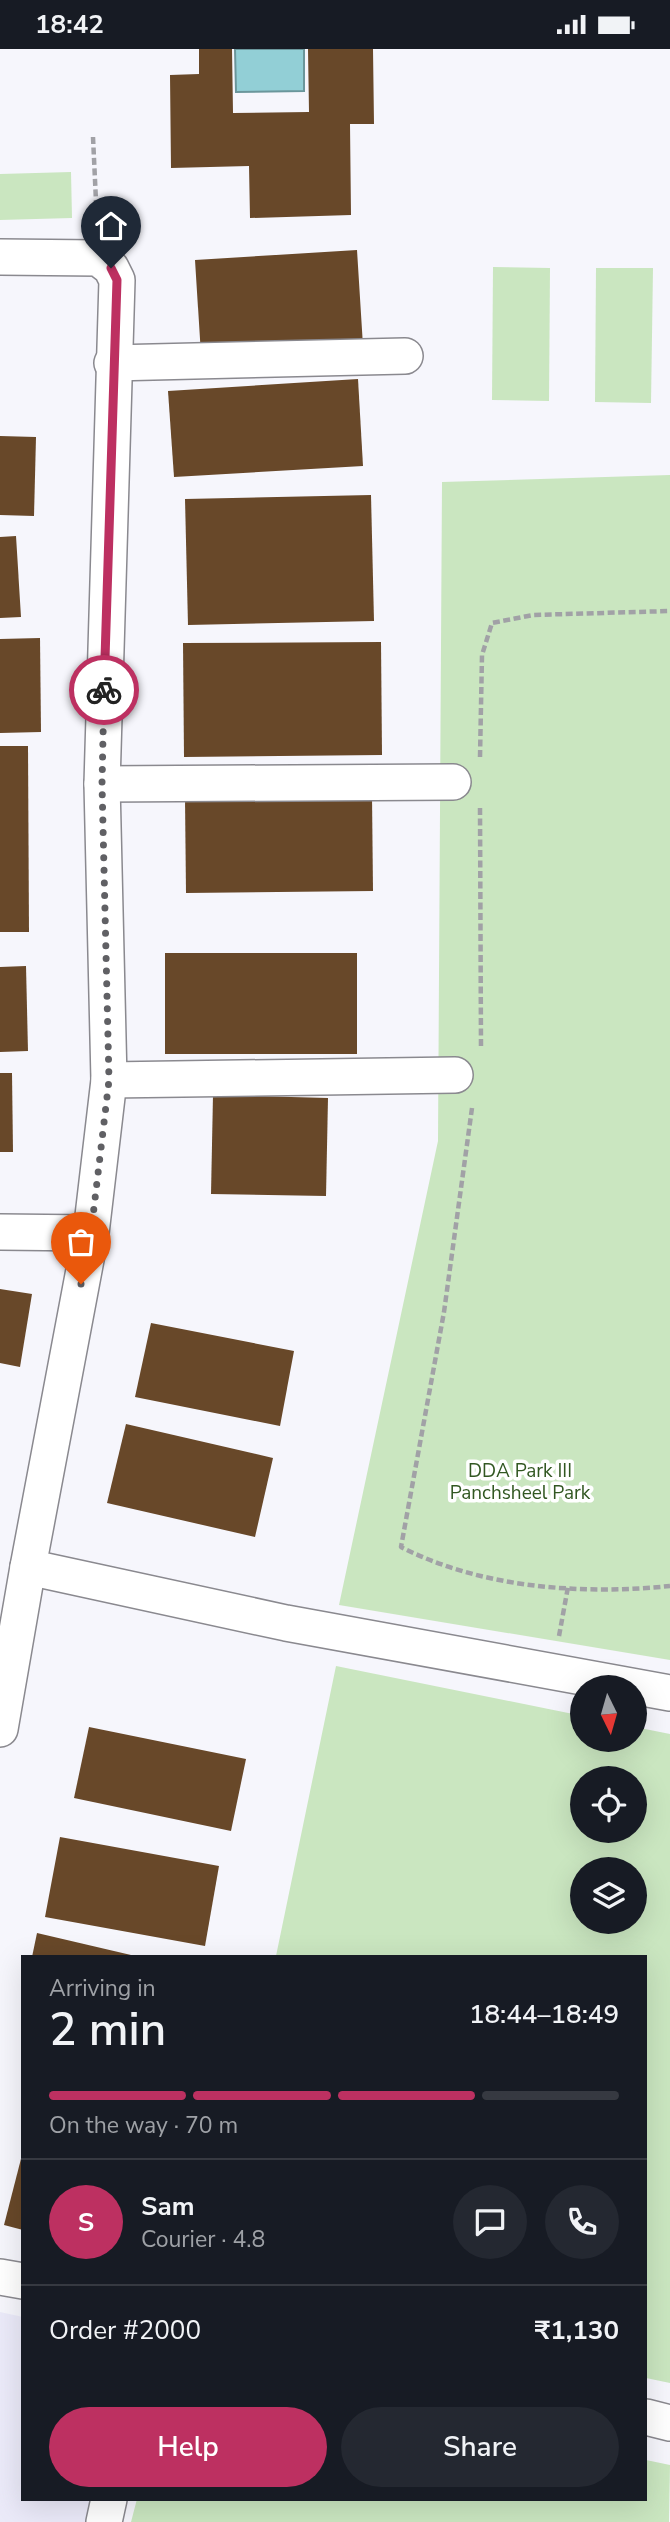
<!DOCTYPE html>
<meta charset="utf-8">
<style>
body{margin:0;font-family:"Nunito Sans",sans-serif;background:#242831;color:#f1f3f6;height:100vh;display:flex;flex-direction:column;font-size:26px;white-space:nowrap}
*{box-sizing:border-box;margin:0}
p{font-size:23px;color:#9ea1a6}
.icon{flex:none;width:38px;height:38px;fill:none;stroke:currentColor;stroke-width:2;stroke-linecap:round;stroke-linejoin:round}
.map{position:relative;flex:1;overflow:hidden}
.panel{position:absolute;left:21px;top:1906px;width:626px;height:546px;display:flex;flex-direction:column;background:#171b24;border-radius:0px;box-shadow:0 7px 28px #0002}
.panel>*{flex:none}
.needle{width:46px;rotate:175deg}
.tools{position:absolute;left:570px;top:1626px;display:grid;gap:14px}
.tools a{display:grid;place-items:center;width:77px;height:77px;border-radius:50%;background:#171b24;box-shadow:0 7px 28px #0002;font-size:35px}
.pin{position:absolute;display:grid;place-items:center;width:60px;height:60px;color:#fff;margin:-72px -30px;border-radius:50% 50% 50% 0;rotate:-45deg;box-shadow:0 0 7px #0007}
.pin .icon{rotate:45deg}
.courier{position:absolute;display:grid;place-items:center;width:70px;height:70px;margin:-35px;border:5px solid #bd3061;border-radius:50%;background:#fff;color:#222;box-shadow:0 2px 9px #0007}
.headline em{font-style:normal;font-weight:600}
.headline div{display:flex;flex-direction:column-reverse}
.headline{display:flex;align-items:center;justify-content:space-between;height:119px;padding:0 28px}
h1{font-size:46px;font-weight:600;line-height:52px}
.bar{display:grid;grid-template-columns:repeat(4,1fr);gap:10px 7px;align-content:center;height:84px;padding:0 28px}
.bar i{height:9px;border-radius:5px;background:#363941}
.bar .on{background:#bd3061}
.bar p{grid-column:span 4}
.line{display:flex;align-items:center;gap:18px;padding:0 28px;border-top:2px solid #363941}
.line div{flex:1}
.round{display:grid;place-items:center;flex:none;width:74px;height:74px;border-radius:37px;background:#242831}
.cta{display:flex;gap:14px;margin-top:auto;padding:14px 28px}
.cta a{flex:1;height:80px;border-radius:42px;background:#bd3061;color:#fff;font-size:28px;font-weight:600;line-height:80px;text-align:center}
.cta a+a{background:#242831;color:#f1f3f6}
.status{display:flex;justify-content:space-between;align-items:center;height:49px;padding:0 35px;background:#171b24;direction:ltr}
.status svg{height:19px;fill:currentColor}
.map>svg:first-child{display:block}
.built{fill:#ebeaf9}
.green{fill:#cae6c0;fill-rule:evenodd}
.water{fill:#92cfd6;stroke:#6b969b;stroke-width:2}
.building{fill:#684829}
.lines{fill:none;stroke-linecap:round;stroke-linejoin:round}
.street-casing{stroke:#8a898f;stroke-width:38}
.path{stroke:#a1a1a6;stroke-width:4.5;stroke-dasharray:7 3.5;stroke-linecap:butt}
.street{stroke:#fff;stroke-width:35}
.done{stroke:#606064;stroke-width:7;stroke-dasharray:0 12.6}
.route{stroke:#bd3061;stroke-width:9}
.labels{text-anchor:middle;stroke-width:7;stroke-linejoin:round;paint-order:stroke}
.park-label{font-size:19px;fill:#315721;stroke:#fff}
</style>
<div class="status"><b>18:42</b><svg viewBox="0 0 49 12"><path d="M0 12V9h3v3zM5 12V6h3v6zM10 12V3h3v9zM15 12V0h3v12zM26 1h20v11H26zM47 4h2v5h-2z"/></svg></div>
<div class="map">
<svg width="670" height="2473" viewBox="0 0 670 2473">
<rect width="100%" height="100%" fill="#f6f6fc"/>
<!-- built -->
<polygon class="built" points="0,2263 23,2268 23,2450 92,2450 86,2473 0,2473"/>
<!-- green -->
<g class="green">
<polygon points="71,123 72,169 0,171 0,125"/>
<polygon points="493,218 550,219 549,352 492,351"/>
<polygon points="596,219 653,219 651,354 595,353"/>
<polygon points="670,426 670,1611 339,1556 438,1092 442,433"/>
<path d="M336 1617 583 1667V1690H635V1678L670 1685V2334L646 2329V1908L276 1907ZM583 1729H635V1782H583ZM635 1820V1872H583V1820Z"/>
<polygon points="646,2411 670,2416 669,2473 131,2473 137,2450 646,2450"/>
</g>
<!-- water -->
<polygon class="water" points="235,0 304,0 304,42 236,43"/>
<!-- building -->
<g class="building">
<polygon points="199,0 232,0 233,64 309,63 308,0 373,0 374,75 350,75 351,166 250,169 249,117 171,119 170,26 199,25"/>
<polygon points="357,201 363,297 201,306 195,211"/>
<polygon points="358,330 363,417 174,428 168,342"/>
<polygon points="0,387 36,388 34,467 0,466"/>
<polygon points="371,446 374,572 188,576 185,450"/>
<polygon points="16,487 21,568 0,569 0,488"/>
<polygon points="40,589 41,683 0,684 0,590"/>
<polygon points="381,593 382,706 184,708 183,594"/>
<polygon points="0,697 28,697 29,883 0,883"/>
<polygon points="372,747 373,842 186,844 185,750"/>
<rect x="165" y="904" width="192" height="101"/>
<polygon points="26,917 28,1002 0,1003 0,918"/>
<polygon points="0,1024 12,1024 13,1103 0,1103"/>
<polygon points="213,1046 328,1049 326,1147 211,1145"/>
<polygon points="0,1240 32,1245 20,1318 0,1314"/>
<polygon points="151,1274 294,1302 280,1377 135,1348"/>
<polygon points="126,1375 273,1409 255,1488 107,1454"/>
<polygon points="89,1678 246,1710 231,1782 74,1749"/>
<polygon points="60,1788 219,1817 205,1897 45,1868"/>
<polygon points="37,1884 131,1906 131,1908 32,1908"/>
<polygon points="23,2102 23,2181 4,2176"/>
</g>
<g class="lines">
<!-- street casing -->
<g class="street-casing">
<g id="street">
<polyline points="0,208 98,209 111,219 117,231 102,735 109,1031 91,1184"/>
<polyline points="112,314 405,307"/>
<polyline points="102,735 453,733"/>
<polyline points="109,1031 455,1026"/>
<polyline points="0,1183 91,1184 28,1518 286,1574 670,1644"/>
<polyline points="0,1680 28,1518"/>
<polyline points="0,2228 23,2232"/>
<polyline points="646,2368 670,2374"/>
<polyline points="104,2473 109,2450"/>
</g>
</g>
<!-- path -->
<g class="path">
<polyline points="93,88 97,174"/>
<polyline points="480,708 482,606 492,574 533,566 670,562"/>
<polyline points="480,759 481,999"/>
<path d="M472 1059 444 1263 401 1498C481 1539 581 1546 670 1537"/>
<polyline points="559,1587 568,1538"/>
</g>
<!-- street -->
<use href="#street" class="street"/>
</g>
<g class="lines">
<!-- done -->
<polyline class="done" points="81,1235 91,1184 109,1031 102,735 104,641"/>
<!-- route -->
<polyline class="route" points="104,641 117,231 111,219"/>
</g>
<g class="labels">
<!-- park labels -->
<g class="park-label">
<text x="520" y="1428">DDA Park III<tspan x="520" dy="22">Panchsheel Park</tspan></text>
</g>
</g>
</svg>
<div class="tools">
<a><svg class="needle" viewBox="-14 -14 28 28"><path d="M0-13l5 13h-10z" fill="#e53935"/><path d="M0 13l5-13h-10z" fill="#9ea1a6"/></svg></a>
<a><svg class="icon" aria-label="locate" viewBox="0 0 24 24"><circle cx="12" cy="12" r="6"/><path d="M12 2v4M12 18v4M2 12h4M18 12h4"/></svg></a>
<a><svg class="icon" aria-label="layers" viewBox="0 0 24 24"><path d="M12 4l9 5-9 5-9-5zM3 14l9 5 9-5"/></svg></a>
</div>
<div class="pin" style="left:81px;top:1235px;background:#ea580c"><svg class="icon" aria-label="bag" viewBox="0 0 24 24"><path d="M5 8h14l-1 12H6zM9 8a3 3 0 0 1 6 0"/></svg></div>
<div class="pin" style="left:111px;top:219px;background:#1f2937"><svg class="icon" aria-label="home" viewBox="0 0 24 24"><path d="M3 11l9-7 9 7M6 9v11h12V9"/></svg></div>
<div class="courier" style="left:104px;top:641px"><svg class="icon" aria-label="bike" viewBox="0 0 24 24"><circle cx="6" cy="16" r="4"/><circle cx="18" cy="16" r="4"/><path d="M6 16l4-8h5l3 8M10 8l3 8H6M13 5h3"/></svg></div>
<section class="panel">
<div class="headline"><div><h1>2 min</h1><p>Arriving in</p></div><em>18:44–18:49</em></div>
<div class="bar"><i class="on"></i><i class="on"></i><i class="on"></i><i></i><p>On the way · 70 m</p></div>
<div class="line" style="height:126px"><b class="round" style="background:#bd3061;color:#fff">S</b><div><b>Sam</b><p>Courier · 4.8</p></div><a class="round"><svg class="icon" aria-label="chat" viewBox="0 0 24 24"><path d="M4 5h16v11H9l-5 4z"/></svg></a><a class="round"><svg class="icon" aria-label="phone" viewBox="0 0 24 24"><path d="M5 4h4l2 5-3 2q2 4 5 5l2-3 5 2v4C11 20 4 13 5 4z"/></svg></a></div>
<div class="line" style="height:91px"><div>Order #2000</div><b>₹1,130</b></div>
<div class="cta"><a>Help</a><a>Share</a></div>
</section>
</div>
